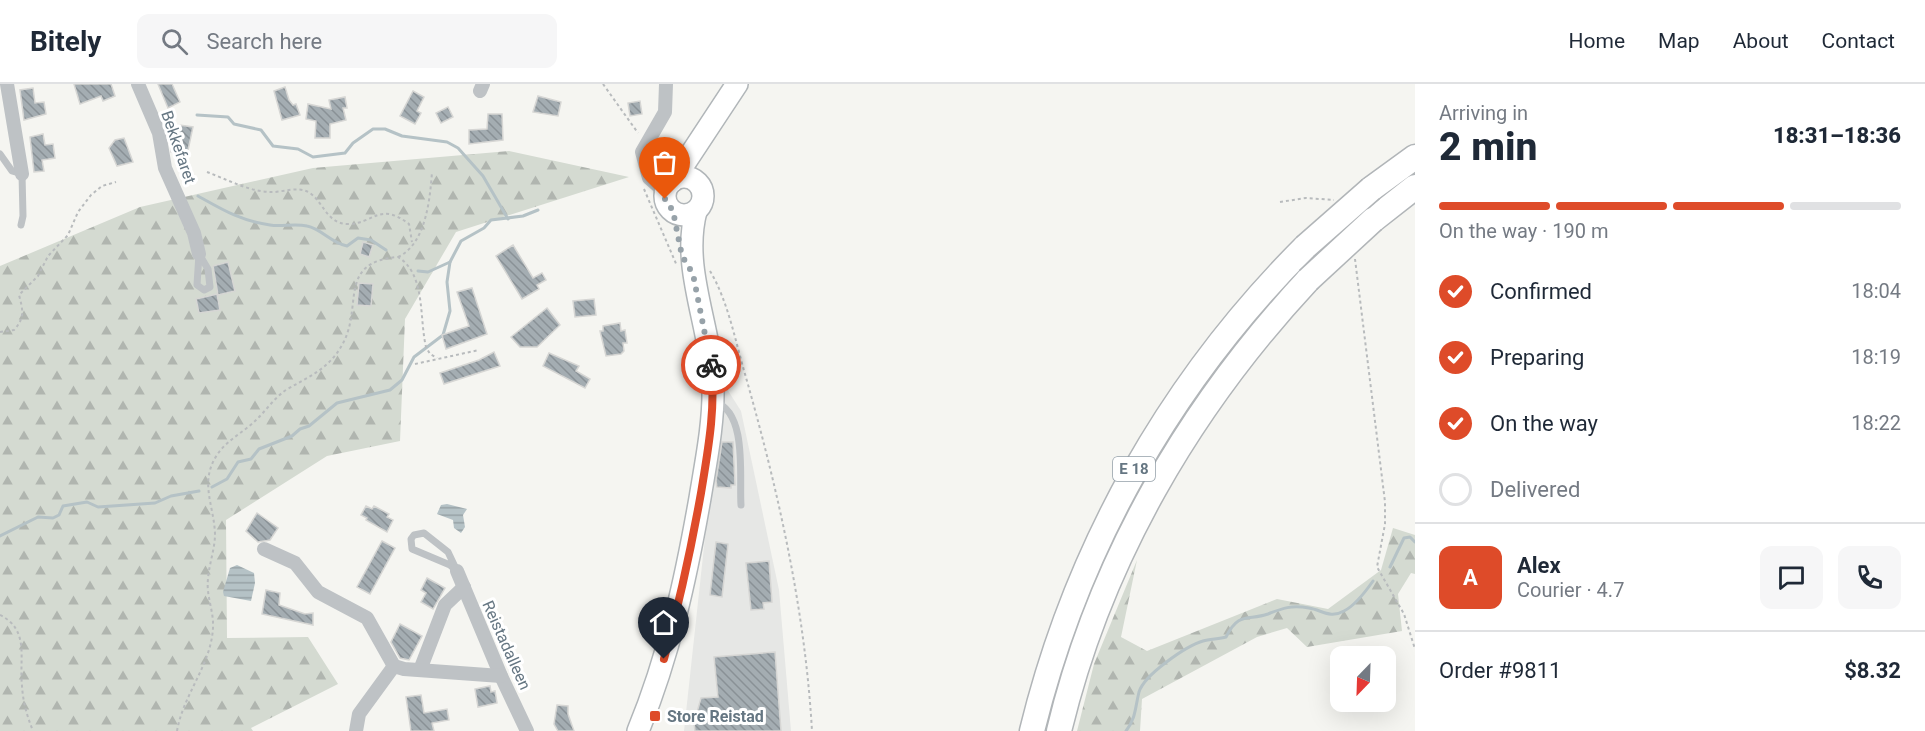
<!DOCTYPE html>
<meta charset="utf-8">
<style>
body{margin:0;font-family:Roboto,sans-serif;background:#f6f6f7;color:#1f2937;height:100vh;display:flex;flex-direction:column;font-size:22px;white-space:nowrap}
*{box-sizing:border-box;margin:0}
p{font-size:20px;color:#747a83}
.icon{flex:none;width:33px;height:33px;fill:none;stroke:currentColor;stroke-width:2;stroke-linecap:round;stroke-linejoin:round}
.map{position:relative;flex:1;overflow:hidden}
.panel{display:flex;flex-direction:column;background:#fff;width:510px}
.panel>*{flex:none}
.needle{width:39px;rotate:203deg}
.buttons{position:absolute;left:1330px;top:562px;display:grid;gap:12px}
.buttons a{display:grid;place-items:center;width:66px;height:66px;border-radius:12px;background:#fff;box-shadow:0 6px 24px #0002;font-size:30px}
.pin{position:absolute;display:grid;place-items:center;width:51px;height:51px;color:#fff;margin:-62px -26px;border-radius:50% 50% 50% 0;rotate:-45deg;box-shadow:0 0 6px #0007}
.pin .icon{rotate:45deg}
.courier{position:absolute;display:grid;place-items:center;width:60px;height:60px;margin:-30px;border:4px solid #de4b29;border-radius:50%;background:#fff;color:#222;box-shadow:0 2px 8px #0007}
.overview em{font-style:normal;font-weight:800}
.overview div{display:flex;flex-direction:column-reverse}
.overview{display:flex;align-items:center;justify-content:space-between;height:102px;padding:0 24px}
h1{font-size:39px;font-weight:800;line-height:45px}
.bar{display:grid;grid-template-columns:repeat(4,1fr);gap:9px 6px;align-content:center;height:72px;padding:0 24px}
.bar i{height:8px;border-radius:4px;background:#e0e1e3}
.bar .current{background:#de4b29}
.bar p{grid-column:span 4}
.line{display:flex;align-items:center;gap:15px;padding:0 24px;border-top:2px solid #e0e1e3}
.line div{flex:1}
.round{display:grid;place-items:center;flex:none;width:63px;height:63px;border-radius:12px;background:#f6f6f7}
ol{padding:0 24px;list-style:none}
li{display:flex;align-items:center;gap:18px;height:66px}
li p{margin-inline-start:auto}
li .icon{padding:6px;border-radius:50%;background:#de4b29;color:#fff;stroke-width:4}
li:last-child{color:#747a83}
li i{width:33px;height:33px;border:3px solid #e0e1e3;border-radius:50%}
header{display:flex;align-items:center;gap:36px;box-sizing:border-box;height:84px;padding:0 30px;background:#fff;border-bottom:2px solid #e0e1e3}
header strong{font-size:28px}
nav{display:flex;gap:33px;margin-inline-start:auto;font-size:21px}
.search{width:420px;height:54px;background:#f6f6f7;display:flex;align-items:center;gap:15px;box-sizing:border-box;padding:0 21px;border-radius:12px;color:#747a83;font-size:22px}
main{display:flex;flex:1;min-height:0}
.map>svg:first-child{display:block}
.built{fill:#e6e7e5}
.forest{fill:url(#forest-firs)}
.water{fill:url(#water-rules)}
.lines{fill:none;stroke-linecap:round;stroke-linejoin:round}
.stream{stroke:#b5c2c6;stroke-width:3}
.building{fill:url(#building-back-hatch);stroke:#d6d6d4;stroke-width:1.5}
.primary-casing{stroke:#b1b6b9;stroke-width:24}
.motorway-casing{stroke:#b1b5b8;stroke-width:27}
.path{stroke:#b8bbbd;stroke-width:2;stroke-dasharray:3 3;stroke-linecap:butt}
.service{stroke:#bec2c5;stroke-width:7}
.minor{stroke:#bec2c5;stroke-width:14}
.primary{stroke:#fff;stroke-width:21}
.motorway{stroke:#fff;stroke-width:24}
.motorway-bridge-casing{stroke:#b1b5b8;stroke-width:27;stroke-linecap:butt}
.motorway-bridge{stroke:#fff;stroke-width:24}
.done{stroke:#97a2a9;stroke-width:6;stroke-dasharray:0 10.8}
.route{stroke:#de4b29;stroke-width:8}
.poi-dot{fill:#de4b29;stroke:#fff;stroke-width:2}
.labels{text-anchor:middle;stroke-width:6;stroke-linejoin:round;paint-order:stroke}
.shield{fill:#fff;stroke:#939fa8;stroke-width:1.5}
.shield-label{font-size:15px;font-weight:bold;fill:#657682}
.street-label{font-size:16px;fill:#657682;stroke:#fff}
.poi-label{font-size:16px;font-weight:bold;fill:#657682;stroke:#fff;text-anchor:start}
</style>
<header>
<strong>Bitely</strong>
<div class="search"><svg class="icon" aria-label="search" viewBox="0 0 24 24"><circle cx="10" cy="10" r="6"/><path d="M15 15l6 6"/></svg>Search here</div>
<nav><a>Home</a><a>Map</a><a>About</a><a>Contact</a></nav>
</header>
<main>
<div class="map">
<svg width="1415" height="647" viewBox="0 0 1415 647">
<defs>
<pattern id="forest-firs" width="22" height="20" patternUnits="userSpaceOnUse" patternTransform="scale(1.5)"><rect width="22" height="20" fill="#d4dad1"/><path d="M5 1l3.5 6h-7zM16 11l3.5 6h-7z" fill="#b0b5af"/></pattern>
<pattern id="water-rules" width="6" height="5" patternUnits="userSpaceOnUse" patternTransform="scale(1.5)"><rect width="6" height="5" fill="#b5c2c6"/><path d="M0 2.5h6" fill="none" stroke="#97a2a6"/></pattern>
<pattern id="building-back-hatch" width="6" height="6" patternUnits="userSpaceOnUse" patternTransform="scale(1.5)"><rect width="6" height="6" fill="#a4adb2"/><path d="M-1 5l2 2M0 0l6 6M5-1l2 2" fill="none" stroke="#899196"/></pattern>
</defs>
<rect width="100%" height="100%" fill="#f5f5f1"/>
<!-- built -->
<polygon class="built" points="722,297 741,327 779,506 791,647 684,647"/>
<!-- forest -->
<g class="forest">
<polygon points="509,67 629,93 456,148 405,235 400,357 327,372 226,436 227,554 308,553 338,600 251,644 253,647 0,647 0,182 140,123 313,84"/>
<polygon points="1393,444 1415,451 1415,490 1411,489 1398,510 1402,547 1307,563 1287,544 1257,553 1142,615 1140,647 1077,647 1094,580 1137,476 1121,553 1147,567 1277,515 1328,525 1381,486"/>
</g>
<!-- water -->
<g class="water">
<polygon points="447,420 467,425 463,431 465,443 461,449 454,444 453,436 437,430 441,421"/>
<polygon points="237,481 254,489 255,499 251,517 224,512 223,508 230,484"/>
</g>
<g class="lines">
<!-- stream -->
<g class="stream">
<polyline points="197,31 228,33 234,40 261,46 273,62 298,65 313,73 345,69 353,59 373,45 385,45 402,52 447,58 458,64 483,92 508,135"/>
<path d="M198 112C223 126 241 137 270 141 282 143 294 139 307 142 322 145 331 159 347 162L358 154 371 156 386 166"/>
<polyline points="418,187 428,188 450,178"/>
<polyline points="212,403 227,395 238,378 251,375 259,365 292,352 300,345 309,342 337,319 390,306 402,296 414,273 443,251 450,227 447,198 450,178 461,157 484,144 491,136 523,132 538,126"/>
<polyline points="0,452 38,433 53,434 59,431 63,422 87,418 98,423 155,419 171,412 199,407"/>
<polyline points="1390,483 1404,454 1410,453 1415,458"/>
<path d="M1126 647C1136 634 1135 624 1139 608 1144 591 1186 562 1203 557 1210 555 1219 555 1226 553 1239 527 1248 537 1268 530 1283 524 1291 521 1309 524 1322 526 1330 535 1344 527 1356 521 1366 507 1373 497"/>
</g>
</g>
<!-- building -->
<g class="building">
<polygon points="74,0 111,0 115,12 103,17 101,12 80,20"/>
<polygon points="158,0 172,0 180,18 168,24"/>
<polygon points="285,3 289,16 293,21 296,20 300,31 282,36 274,7"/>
<polygon points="33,4 35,19 44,18 46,30 24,36 20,6"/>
<polygon points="413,7 424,13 417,27 421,29 415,40 400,32"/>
<polygon points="538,12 561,18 558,32 533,28"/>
<polygon points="345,13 347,24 343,24 346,36 330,40 330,54 315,54 316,37 306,35 308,20 331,25 329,16"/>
<polygon points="640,17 642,30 630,32 628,19"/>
<polygon points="448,23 453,33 441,39 436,29"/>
<polygon points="488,30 502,30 503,56 469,60 469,46 487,45"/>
<polygon points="179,41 193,43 187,71 171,68 173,47 178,48"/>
<polygon points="43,50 45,61 53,60 55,74 42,76 44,87 34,88 30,53"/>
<polygon points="124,54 133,78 117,82 109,64 115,56"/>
<polygon points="363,158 373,161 369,173 360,170"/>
<polygon points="513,161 533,194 542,189 546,196 537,201 539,205 522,215 496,172"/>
<polygon points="228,178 235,207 218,211 213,182"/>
<polygon points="359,199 373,200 371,222 357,221"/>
<polygon points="472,204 487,250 446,265 442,251 469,242 457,208"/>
<polygon points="217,210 220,226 199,229 196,215"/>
<polygon points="594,215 596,231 575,233 573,217"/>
<polygon points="547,224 560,241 537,263 520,263 511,253"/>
<polygon points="620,239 621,247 625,246 627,259 623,259 624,267 621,270 606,272 600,247 603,247 603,242"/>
<polygon points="494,268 500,282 444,300 440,289 479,276"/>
<polygon points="549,269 579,282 576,287 590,295 585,304 543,282"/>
<polygon points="722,358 733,358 735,401 731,401 731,404 717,403 716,397"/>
<polygon points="366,422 372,425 374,422 389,430 387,433 393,436 387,448 366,436 367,434 361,431"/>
<polygon points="257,429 278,444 270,456 258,458 246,447"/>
<polygon points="382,457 395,464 370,510 357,503"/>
<polygon points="716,458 728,460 722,513 710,511"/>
<polygon points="769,477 772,518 763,519 764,525 751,526 746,479"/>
<polygon points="427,494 445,504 433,525 421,518 426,509 421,506"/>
<polygon points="266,506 280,509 279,521 305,530 313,529 313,541 262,530"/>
<polygon points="400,540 422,552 409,576 400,574 391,558"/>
<polygon points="775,568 781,647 695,647 694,639 701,614 718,613 714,573"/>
<polygon points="490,602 491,608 495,607 497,619 478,623 475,605"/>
<polygon points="421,611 424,629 447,625 449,636 432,639 434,647 411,647 406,613"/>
<polygon points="557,621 568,622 568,630 574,647 558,647 554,640"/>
</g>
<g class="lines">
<!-- primary casing -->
<g class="primary-casing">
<g id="primary">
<circle cx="684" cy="112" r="19"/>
<polyline points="673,97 737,0"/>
<path d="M638 647C669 572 686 494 700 414 706 377 714 339 713 301 711 242 681 185 696 127"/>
</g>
</g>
<!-- motorway casing -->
<g class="motorway-casing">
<g id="motorway">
<polyline points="1371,105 1415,73"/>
<polyline points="1373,136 1415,103"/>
<path d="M1032 647C1077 463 1171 297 1305 163"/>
<path d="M1059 647C1100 476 1189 324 1308 196"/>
</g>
</g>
<!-- path -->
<g class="path">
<polyline points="603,0 638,49"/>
<polyline points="658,83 668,75"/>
<path d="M207 88C226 95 248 107 269 108 282 109 298 101 310 109 324 119 327 140 348 140 374 140 379 117 409 140L412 158"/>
<polyline points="644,105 677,182"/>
<polyline points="1280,118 1306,114 1334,116"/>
<path d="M398 173C426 160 430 115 432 88"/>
<polyline points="1355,175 1385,418 1385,440 1377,483 1404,530 1415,565"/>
<path d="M710 187C728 217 735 256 745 290 778 406 805 525 812 647"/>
<path d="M0 248 14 246C25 234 23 226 19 211L38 192 48 172 68 151 78 128 91 111 102 102 116 98"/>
<polyline points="415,280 479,266"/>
<path d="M0 531C30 546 19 574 22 602 23 618 27 632 33 647"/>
<path d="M177 647C183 611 211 581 213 544 214 527 206 512 208 495 209 480 215 465 215 450 214 421 199 398 217 371 226 357 242 349 254 338 265 328 274 314 286 306 308 293 329 285 342 261 364 223 336 178 398 173 426 190 419 234 426 263L430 270 437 274"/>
</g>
<!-- service -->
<g class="service">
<polyline points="0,70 12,87 22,90 23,132 21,141"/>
<polygon points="199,170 208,185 210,203 204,206 197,201"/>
<path d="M715 318C748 328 739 395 741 421"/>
<polygon points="424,449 448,468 457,487 450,481 412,465 411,455 414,451"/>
</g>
<!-- minor -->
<g class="minor">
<polyline points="7,0 22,90"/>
<polyline points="138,0 159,49 165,84 194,149 199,170"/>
<polyline points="480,7 483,0"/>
<polyline points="665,108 649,94 642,68 665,28 666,0"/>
<polyline points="264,465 295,479 318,508 367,534 394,582"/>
<polyline points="457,487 501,592 527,647"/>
<polyline points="420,586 445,521 464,503"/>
<polyline points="356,647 359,630 394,582 404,585 501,592"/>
</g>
<!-- primary -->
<use href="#primary" class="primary"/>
<!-- motorway -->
<use href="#motorway" class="motorway"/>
<!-- motorway-bridge casing -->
<g class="motorway-bridge-casing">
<g id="motorway-bridge">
<polyline points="1305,163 1371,105"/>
<polyline points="1308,196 1373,136"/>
</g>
</g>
<!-- motorway-bridge -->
<use href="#motorway-bridge" class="motorway-bridge"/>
</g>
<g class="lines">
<!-- done -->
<polyline class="done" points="665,115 673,127 682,172 693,190 711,281"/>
<!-- route -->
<path class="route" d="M664 575C679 520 691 465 701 409 708 366 716 324 711 281"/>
</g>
<!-- markers -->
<rect class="poi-dot" x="649" y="626" width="12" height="12" rx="3"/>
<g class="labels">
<!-- shield labels -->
<rect class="shield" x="1113" y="373" width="42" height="24" rx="4.5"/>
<g class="shield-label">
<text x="1134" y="390">E 18</text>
</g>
<!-- street labels -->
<g class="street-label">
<text transform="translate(179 63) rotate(71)" y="6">Bekkefaret</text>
<text transform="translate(507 561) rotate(66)" y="6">Reistadalleen</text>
</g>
<!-- poi labels -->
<g class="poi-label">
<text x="667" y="638">Store Reistad</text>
</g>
</g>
</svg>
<div class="buttons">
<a><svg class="needle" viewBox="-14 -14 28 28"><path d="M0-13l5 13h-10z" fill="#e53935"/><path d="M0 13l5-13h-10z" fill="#747a83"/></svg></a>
</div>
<div class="pin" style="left:665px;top:115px;background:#ea580c"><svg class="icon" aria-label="bag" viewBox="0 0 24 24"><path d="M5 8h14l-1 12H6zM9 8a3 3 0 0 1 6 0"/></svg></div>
<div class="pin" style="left:664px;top:575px;background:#1f2937"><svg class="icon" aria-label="home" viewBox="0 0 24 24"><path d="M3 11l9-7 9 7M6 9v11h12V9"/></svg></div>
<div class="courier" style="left:711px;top:281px"><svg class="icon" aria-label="bike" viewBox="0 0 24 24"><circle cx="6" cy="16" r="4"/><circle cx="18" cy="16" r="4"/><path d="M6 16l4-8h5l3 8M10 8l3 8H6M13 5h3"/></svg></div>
</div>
<section class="panel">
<div class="overview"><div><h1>2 min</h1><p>Arriving in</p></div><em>18:31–18:36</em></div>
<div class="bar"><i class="current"></i><i class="current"></i><i class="current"></i><i></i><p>On the way · 190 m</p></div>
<ol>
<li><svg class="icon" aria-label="check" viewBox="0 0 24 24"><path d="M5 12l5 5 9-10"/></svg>Confirmed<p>18:04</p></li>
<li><svg class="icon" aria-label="check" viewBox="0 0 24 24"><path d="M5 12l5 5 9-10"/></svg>Preparing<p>18:19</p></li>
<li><svg class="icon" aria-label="check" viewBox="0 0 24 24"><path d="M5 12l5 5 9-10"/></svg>On the way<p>18:22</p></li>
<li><i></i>Delivered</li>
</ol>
<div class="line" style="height:108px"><b class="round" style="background:#de4b29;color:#fff">A</b><div><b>Alex</b><p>Courier · 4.7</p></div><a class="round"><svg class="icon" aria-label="chat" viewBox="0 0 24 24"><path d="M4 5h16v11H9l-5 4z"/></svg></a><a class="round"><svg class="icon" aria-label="phone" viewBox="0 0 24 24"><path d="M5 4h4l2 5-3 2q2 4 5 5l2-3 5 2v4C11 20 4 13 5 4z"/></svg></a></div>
<div class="line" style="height:78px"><div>Order #9811</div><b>$8.32</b></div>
</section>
</main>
